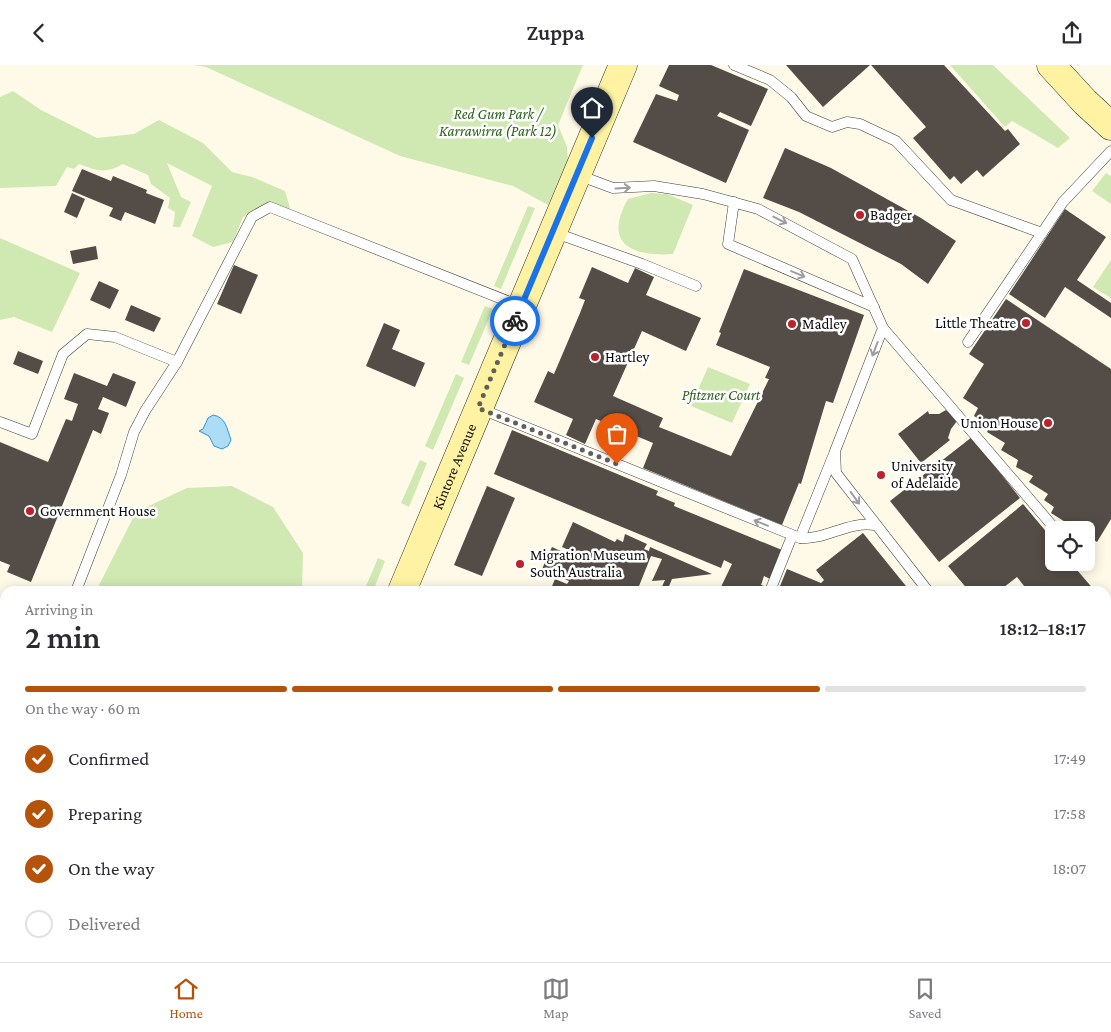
<!DOCTYPE html>
<meta charset="utf-8">
<style>
body{margin:0;font-family:"Crimson Pro",serif;background:#f7f7f7;color:#2b2b33;height:100vh;display:flex;flex-direction:column;font-size:19px;white-space:nowrap}
*{box-sizing:border-box;margin:0}
p{font-size:16px;color:#7c7c81}
.icon{flex:none;width:28px;height:28px;fill:none;stroke:currentColor;stroke-width:2;stroke-linecap:round;stroke-linejoin:round}
.map{position:relative;flex:1;overflow:hidden}
.details{position:absolute;left:0px;top:521px;width:1111px;height:376px;display:flex;flex-direction:column;background:#fff;border-radius:15px 15px 0 0;box-shadow:0 2px 12px #0003}
.details>*{flex:none}
.tools{position:absolute;left:1045px;top:456px;display:grid;gap:10px}
.tools a{display:grid;place-items:center;width:50px;height:50px;border-radius:8px;background:#fff;box-shadow:0 2px 12px #0003;font-size:25px}
.pin{position:absolute;display:grid;place-items:center;width:42px;height:42px;color:#fff;margin:-51px -21px;border-radius:50% 50% 50% 0;rotate:-45deg;box-shadow:0 0 5px #0007}
.pin .icon{rotate:45deg}
.courier{position:absolute;display:grid;place-items:center;width:50px;height:50px;margin:-25px;border:4px solid #1a73e8;border-radius:50%;background:#fff;color:#222;box-shadow:0 1px 6px #0007}
.head em{font-style:normal;font-weight:600}
.head div{display:flex;flex-direction:column-reverse}
.head{display:flex;align-items:center;justify-content:space-between;height:85px;padding:0 25px}
h1{font-size:32px;font-weight:600;line-height:38px}
.bar{display:grid;grid-template-columns:repeat(4,1fr);gap:8px 5px;align-content:center;height:60px;padding:0 25px}
.bar i{height:6px;border-radius:4px;background:#e1e1e2}
.bar .selected{background:#b45309}
.bar p{grid-column:span 4}
ol{padding:0 25px;list-style:none}
li{display:flex;align-items:center;gap:15px;height:55px}
li p{margin-inline-start:auto}
li .icon{padding:5px;border-radius:50%;background:#b45309;color:#fff;stroke-width:4}
li:last-child{color:#7c7c81}
li i{width:28px;height:28px;border:2px solid #e1e1e2;border-radius:50%}
header{display:flex;justify-content:space-between;align-items:center;height:65px;padding:0 25px;background:#fff;font-size:22px;font-weight:600}
.tab-bar{display:flex;justify-content:space-around;align-items:center;height:70px;border-top:1px solid #e1e1e2;background:#fff;font-size:14px;color:#7c7c81}
.tab-bar a{display:grid;justify-items:center;gap:2px}
.tab-bar .selected{color:#b45309}
.map>svg:first-child{display:block}
.green{fill:#d0e9b2}
.water{fill:#addcf7;stroke:#3393cf}
.building{fill:#534c47}
.lines{fill:none;stroke-linecap:round;stroke-linejoin:round}
.lane-casing{stroke:#3e3e3e;stroke-width:11}
.secondary-casing{stroke:#2d2d2d;stroke-width:29}
.lane{stroke:#fff;stroke-width:10}
.secondary{stroke:#fff3a3;stroke-width:28}
.oneway{stroke:#9d9d9d}
.done{stroke:#605f58;stroke-width:5;stroke-dasharray:0 9}
.route{stroke:#1a73e8;stroke-width:6}
.poi-dot{fill:#bb222c;stroke:#fff;stroke-width:2}
.labels{text-anchor:middle;stroke-width:5;stroke-linejoin:round;paint-order:stroke}
.park-label{font-size:15px;font-style:italic;fill:#2b621b;stroke:#fff}
.poi-label{font-size:15px;fill:#0b0b0b;stroke:#fff;text-anchor:start}
.street-label{font-size:15px;fill:#0b0b0b;stroke:#fff}
</style>
<header><svg class="icon" aria-label="back" viewBox="0 0 24 24"><path d="M15 5l-7 7 7 7"/></svg>Zuppa<svg class="icon" aria-label="share" viewBox="0 0 24 24"><path d="M12 15V3M7 8l5-5 5 5M5 13v7h14v-7"/></svg></header>
<div class="map">
<svg width="1111" height="897" viewBox="0 0 1111 897">
<rect width="100%" height="100%" fill="#fffae8"/>
<!-- green -->
<g class="green">
<polygon points="193,0 583,0 558,60 567,82 568,95 548,140 513,121 400,91 206,2"/>
<polygon points="950,0 993,0 1070,73 1058,83 1012,56 1005,62"/>
<path d="M13 26 41 45 97 73 134 69 159 55 203 78 232 107 252 112 285 126 292 150 262 143 243 152 233 177 213 182 192 171 212 121 167 98 181 132 191 137 180 162H173L175 147 168 143 170 133 151 119 148 110 123 99C105 109 98 106 79 99L74 104 67 102 56 121 0 123V32Z"/>
<polygon points="1106,108 1111,111 1111,139 1092,126"/>
<path d="M651 128 667 129 693 140 673 189C630 192 603 178 628 134Z"/>
<polygon points="528,141 535,143 501,224 494,221"/>
<polygon points="0,173 80,208 52,267 14,252 0,255"/>
<polygon points="1111,195 1111,233 1093,222"/>
<polygon points="485,241 493,244 469,300 461,297"/>
<polygon points="708,302 750,319 732,358 691,341"/>
<polygon points="456,309 464,313 433,385 425,381"/>
<polygon points="420,395 427,398 409,442 401,438"/>
<polygon points="232,421 273,442 303,488 302,526 96,526 136,447 187,423"/>
<polygon points="378,493 385,496 373,526 364,526"/>
<polygon points="5,608 5,764 0,762 0,610"/>
</g>
<!-- water -->
<path class="water" d="M213 350C226 352 227 364 231 375L228 381 222 384 214 381 209 371 199 366 203 364 208 353Z"/>
<!-- building -->
<g class="building">
<polygon points="669,0 711,0 768,24 751,61 720,47 717,51 749,65 726,118 633,77 656,29 677,36 679,30 659,21"/>
<polygon points="786,0 870,0 823,42"/>
<polygon points="871,0 944,0 1005,66 1008,64 1020,79 983,112 977,105 961,119 954,111 950,115 913,73 926,62"/>
<polygon points="785,83 831,103 921,153 956,176 928,219 901,199 799,147 763,133"/>
<polygon points="82,104 111,116 113,111 147,125 146,128 164,135 155,159 125,147 121,156 109,151 113,143 72,126"/>
<polygon points="72,128 85,134 77,153 64,147"/>
<polygon points="1065,144 1106,172 1077,215 1111,238 1111,253 1065,222 1045,253 1009,229"/>
<polygon points="96,181 98,194 73,199 70,186"/>
<polygon points="234,200 258,210 241,249 217,239"/>
<polygon points="592,202 628,218 635,203 654,212 646,230 701,253 686,286 642,266 613,331 663,353 659,362 731,391 769,314 765,313 770,302 716,280 721,268 719,267 744,204 864,250 833,338 826,336 801,419 799,418 782,460 643,403 653,378 596,354 585,379 566,370 573,354 534,337 548,306 554,309 580,248 585,235 579,233"/>
<polygon points="99,216 119,225 110,244 90,235"/>
<polygon points="1006,234 1111,304 1111,454 1097,477 1086,470 1086,465 1078,465 1051,448 1054,442 1044,435 1048,429 1029,417 1033,411 1016,402 1018,395 1001,385 1005,378 987,367 990,361 974,351 978,343 963,333 984,299 969,289"/>
<polygon points="131,240 161,253 154,267 125,255"/>
<polygon points="384,258 400,265 392,284 425,298 415,322 366,301"/>
<polygon points="18,286 43,296 38,309 13,299"/>
<polygon points="74,308 107,321 113,308 136,317 126,342 103,332 98,344 109,348 101,369 93,365 31,517 7,507 10,500 0,496 0,377 48,397 66,354 72,356 78,339 64,334"/>
<polygon points="946,345 957,356 951,364 948,373 950,375 921,398 898,369 928,346 929,349 939,349"/>
<polygon points="512,365 658,426 656,430 675,438 674,441 782,485 770,514 764,511 761,520 764,521 762,526 719,526 732,499 724,495 721,503 494,409"/>
<polygon points="972,372 1020,433 939,497 890,436"/>
<polygon points="487,421 515,433 482,511 454,500"/>
<polygon points="1023,439 1054,476 1054,498 1071,498 1095,526 1028,526 1017,512 999,526 969,526 948,501"/>
<polygon points="573,457 615,477 617,474 623,477 625,469 647,479 644,484 649,486 650,482 712,509 672,514 667,526 660,526 665,515 652,516 662,494 651,491 637,526 550,526 555,514 567,519 569,516 542,504 552,482 578,494 580,490 562,482"/>
<polygon points="863,468 910,526 833,526 830,523 826,526 778,526 787,504 821,518 824,515 816,505"/>
<polygon points="1111,657 1111,897 1030,897 1032,892 1106,892 1106,667"/>
<polygon points="320,892 414,892 412,897 318,897"/>
<polygon points="491,892 768,892 779,897 560,897 555,895 554,897 489,897"/>
<polygon points="862,892 974,892 972,897 866,897 867,894"/>
</g>
<g class="lines">
<!-- lane casing -->
<g class="lane-casing">
<g id="lane">
<polyline points="734,0 770,15 791,32 806,51 832,62 847,57 860,59 896,76 951,135 1042,168"/>
<polyline points="578,110 613,123 654,121 703,129 758,144 852,194 883,263 835,386 836,408 928,526"/>
<polyline points="734,137 728,179 874,242"/>
<polyline points="553,167 642,199 696,221"/>
<polyline points="883,263 1056,465"/>
<polyline points="968,277 1063,137 1111,86"/>
<polyline points="481,344 800,473 834,389"/>
<polyline points="0,357 32,369 63,289 87,269 115,272 177,297 252,152 270,142 520,241"/>
<path d="M800 473C827 475 847 456 875 460"/>
<polyline points="76,526 121,410 134,367 145,346 177,297"/>
<polyline points="770,526 792,471"/>
<polyline points="0,596 5,594"/>
<polyline points="996,897 998,892"/>
</g>
</g>
<!-- secondary casing -->
<g class="secondary-casing">
<g id="secondary">
<polyline points="1051,0 1085,37 1111,61"/>
<path id="s1" d="M402 526 623 0"/>
<polyline points="0,896 3,897"/>
<polyline points="251,897 253,892"/>
</g>
</g>
<!-- lane -->
<use href="#lane" class="lane"/>
<!-- secondary -->
<use href="#secondary" class="secondary"/>
</g>
<!-- one-way arrows -->
<defs><path id="oneway-shaft" d="M-6 0H5M1.5-3L5.5 0L1.5 3" fill="none" stroke-width="1.6" stroke-linecap="round" stroke-linejoin="round" transform="scale(1.25)"/></defs>
<g class="oneway">
<use href="#oneway-shaft" transform="translate(623 123) rotate(-3)"/>
<use href="#oneway-shaft" transform="translate(780 155) rotate(27)"/>
<use href="#oneway-shaft" transform="translate(798 209) rotate(23)"/>
<use href="#oneway-shaft" transform="translate(875 284) rotate(111)"/>
<use href="#oneway-shaft" transform="translate(855 433) rotate(54)"/>
<use href="#oneway-shaft" transform="translate(761 458) rotate(-158)"/>
</g>
<g class="lines">
<!-- done -->
<polyline class="done" points="515,256 478,343 617,399"/>
<!-- route -->
<polyline class="route" points="515,256 592,73"/>
</g>
<!-- markers -->
<g class="poi-dot">
<circle cx="860" cy="150" r="5"/>
<circle cx="1026" cy="258" r="5"/>
<circle cx="792" cy="259" r="5"/>
<circle cx="595" cy="292" r="5"/>
<circle cx="1048" cy="358" r="5"/>
<circle cx="881" cy="410" r="5"/>
<circle cx="30" cy="446" r="5"/>
<circle cx="520" cy="499" r="5"/>
</g>
<g class="labels">
<!-- park labels -->
<g class="park-label">
<text x="498" y="54">Red Gum Park /<tspan x="498" dy="17">Karrawirra (Park 12)</tspan></text>
<text x="721" y="335">Pfitzner Court</text>
</g>
<!-- poi labels -->
<g class="poi-label">
<text x="870" y="155">Badger</text>
<text x="1016" y="263" text-anchor="end">Little Theatre</text>
<text x="802" y="264">Madley</text>
<text x="605" y="297">Hartley</text>
<text x="1038" y="363" text-anchor="end">Union House</text>
<text x="891" y="406">University<tspan x="891" dy="17">of Adelaide</tspan></text>
<text x="40" y="451">Government House</text>
<text x="530" y="495">Migration Museum<tspan x="530" dy="17">South Australia</tspan></text>
</g>
<!-- street labels -->
<g class="street-label">
<text dy="5" stroke="none"><textPath href="#s1" startOffset="135">Kintore Avenue</textPath></text>
</g>
</g>
</svg>
<div class="tools">
<a><svg class="icon" aria-label="locate" viewBox="0 0 24 24"><circle cx="12" cy="12" r="6"/><path d="M12 2v4M12 18v4M2 12h4M18 12h4"/></svg></a>
</div>
<div class="pin" style="left:617px;top:399px;background:#ea580c"><svg class="icon" aria-label="bag" viewBox="0 0 24 24"><path d="M5 8h14l-1 12H6zM9 8a3 3 0 0 1 6 0"/></svg></div>
<div class="pin" style="left:592px;top:73px;background:#1f2937"><svg class="icon" aria-label="home" viewBox="0 0 24 24"><path d="M3 11l9-7 9 7M6 9v11h12V9"/></svg></div>
<div class="courier" style="left:515px;top:256px"><svg class="icon" aria-label="bike" viewBox="0 0 24 24"><circle cx="6" cy="16" r="4"/><circle cx="18" cy="16" r="4"/><path d="M6 16l4-8h5l3 8M10 8l3 8H6M13 5h3"/></svg></div>
<section class="details">
<div class="head"><div><h1>2 min</h1><p>Arriving in</p></div><em>18:12–18:17</em></div>
<div class="bar"><i class="selected"></i><i class="selected"></i><i class="selected"></i><i></i><p>On the way · 60 m</p></div>
<ol>
<li><svg class="icon" aria-label="check" viewBox="0 0 24 24"><path d="M5 12l5 5 9-10"/></svg>Confirmed<p>17:49</p></li>
<li><svg class="icon" aria-label="check" viewBox="0 0 24 24"><path d="M5 12l5 5 9-10"/></svg>Preparing<p>17:58</p></li>
<li><svg class="icon" aria-label="check" viewBox="0 0 24 24"><path d="M5 12l5 5 9-10"/></svg>On the way<p>18:07</p></li>
<li><i></i>Delivered</li>
</ol>
</section>
</div>
<nav class="tab-bar">
<a class="selected"><svg class="icon" aria-label="home" viewBox="0 0 24 24"><path d="M3 11l9-7 9 7M6 9v11h12V9"/></svg>Home</a>
<a><svg class="icon" aria-label="map" viewBox="0 0 24 24"><path d="M3 6l6-2 6 2 6-2v14l-6 2-6-2-6 2zM9 4v14M15 6v14"/></svg>Map</a>
<a><svg class="icon" aria-label="saved" viewBox="0 0 24 24"><path d="M7 4h10v16l-5-4-5 4z"/></svg>Saved</a>
</nav>
